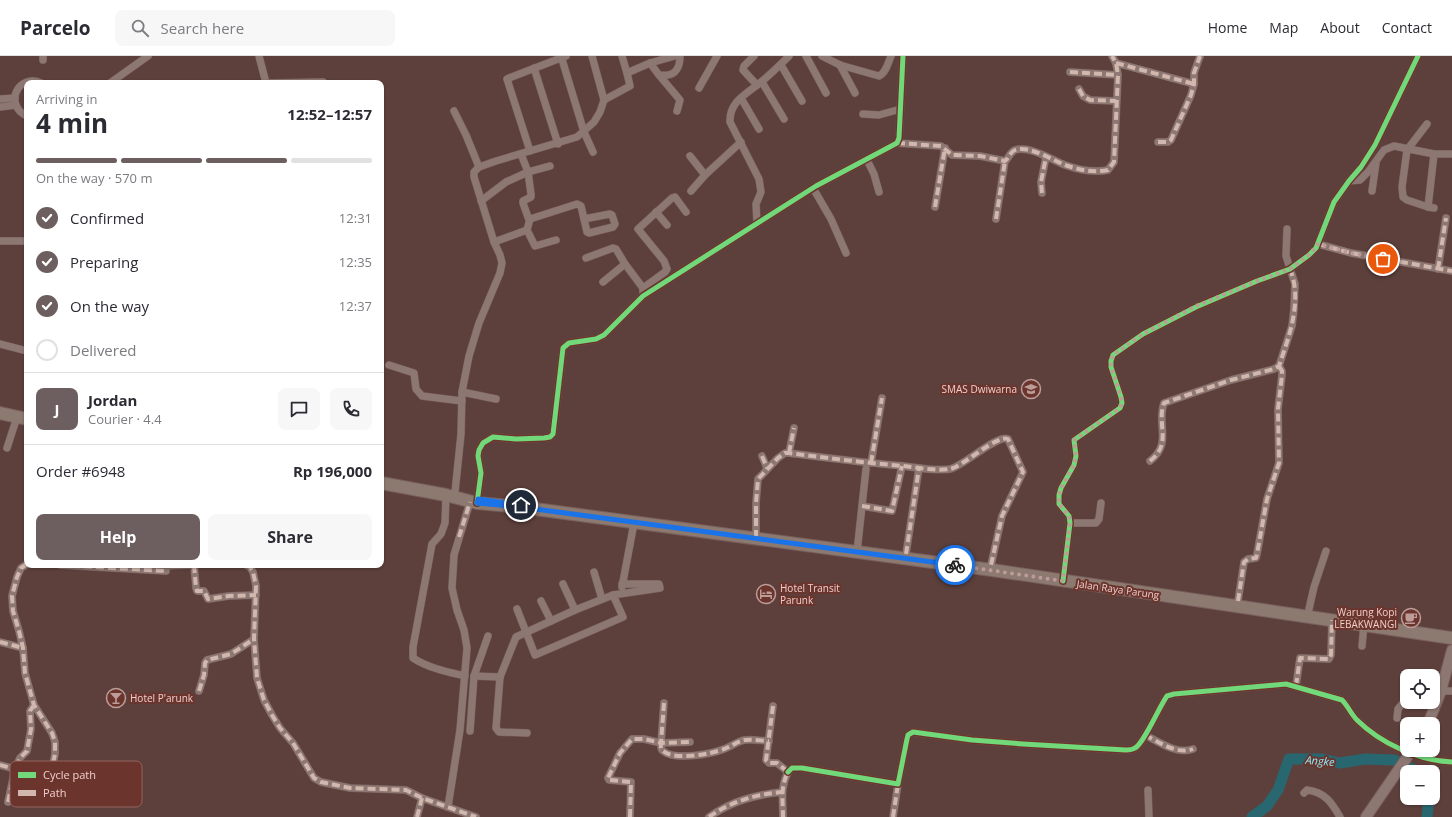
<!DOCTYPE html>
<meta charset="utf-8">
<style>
body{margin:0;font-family:"Open Sans",sans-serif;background:#f7f7f7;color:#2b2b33;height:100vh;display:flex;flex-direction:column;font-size:15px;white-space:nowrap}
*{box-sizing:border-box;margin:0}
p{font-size:13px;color:#7c7c81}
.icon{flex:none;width:22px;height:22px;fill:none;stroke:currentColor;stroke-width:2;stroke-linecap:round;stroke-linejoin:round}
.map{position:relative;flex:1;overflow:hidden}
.sheet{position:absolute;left:24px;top:24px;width:360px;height:488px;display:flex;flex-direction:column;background:#fff;border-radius:8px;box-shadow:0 1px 3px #0004}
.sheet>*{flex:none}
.tools{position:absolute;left:1400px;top:613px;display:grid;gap:8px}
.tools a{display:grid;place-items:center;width:40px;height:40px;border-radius:8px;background:#fff;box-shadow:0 1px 3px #0004;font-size:20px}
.pin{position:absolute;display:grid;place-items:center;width:34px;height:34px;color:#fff;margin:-17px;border:2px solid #fff;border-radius:50%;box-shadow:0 1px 4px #0007}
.courier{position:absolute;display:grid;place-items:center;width:40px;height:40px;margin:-20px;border:3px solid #1a73e8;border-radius:50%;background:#fff;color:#222;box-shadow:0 1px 5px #0007}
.overview em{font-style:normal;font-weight:700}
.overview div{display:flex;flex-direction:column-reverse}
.overview{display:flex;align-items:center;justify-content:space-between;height:68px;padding:0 12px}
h1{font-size:26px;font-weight:700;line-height:30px}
.bar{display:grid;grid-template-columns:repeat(4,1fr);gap:6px 4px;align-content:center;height:48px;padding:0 12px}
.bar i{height:5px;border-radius:3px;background:#e1e1e2}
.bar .active{background:#6d5e60}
.bar p{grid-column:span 4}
.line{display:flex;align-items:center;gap:10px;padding:0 12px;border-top:1px solid #e1e1e2}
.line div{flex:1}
.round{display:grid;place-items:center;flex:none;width:42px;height:42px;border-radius:8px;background:#f7f7f7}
ol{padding:0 12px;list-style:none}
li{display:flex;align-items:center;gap:12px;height:44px}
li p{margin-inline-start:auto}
li .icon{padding:4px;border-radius:50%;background:#6d5e60;color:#fff;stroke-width:4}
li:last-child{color:#7c7c81}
li i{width:22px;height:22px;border:2px solid #e1e1e2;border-radius:50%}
.button{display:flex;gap:8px;margin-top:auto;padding:8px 12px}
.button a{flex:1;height:46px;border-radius:8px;background:#6d5e60;color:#fff;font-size:16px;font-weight:700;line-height:46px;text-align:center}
.button a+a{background:#f7f7f7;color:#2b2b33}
header{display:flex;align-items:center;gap:24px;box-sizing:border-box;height:56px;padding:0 20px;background:#fff;border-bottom:1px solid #e1e1e2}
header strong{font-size:19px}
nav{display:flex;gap:22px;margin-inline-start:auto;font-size:14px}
.search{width:280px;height:36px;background:#f7f7f7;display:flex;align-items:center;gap:10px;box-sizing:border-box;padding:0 14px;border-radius:8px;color:#7c7c81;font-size:15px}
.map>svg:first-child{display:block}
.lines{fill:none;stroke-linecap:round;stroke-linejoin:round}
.river{stroke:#286770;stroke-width:11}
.minor-casing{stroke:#785e5b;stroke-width:8}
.secondary-casing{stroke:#785e5b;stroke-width:12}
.trunk-casing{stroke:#785e5b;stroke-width:14}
.minor{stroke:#8d7773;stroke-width:7}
.secondary{stroke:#8d7773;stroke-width:10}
.trunk{stroke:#8c7970;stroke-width:12}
.quiet{stroke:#d1b7ad;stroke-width:4;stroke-dasharray:8 4;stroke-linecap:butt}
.cycleway-casing{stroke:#6b352e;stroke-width:8}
.cycleway{stroke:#71d979;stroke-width:5}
.done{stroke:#bd9c98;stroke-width:4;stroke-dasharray:0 7.2}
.route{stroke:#1a73e8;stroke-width:5}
.labels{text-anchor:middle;stroke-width:4;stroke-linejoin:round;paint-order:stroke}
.poi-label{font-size:10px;fill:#f0cec9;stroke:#6b352e;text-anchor:end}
.street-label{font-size:10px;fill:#f0cec9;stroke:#6b352e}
.water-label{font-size:11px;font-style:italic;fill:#8ee9f7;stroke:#6b352e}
.key{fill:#6b352e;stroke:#93635c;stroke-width:1}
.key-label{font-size:11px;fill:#f0cec9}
</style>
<header>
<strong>Parcelo</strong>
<div class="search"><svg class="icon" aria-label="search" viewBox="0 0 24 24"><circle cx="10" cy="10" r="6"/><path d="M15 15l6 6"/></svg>Search here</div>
<nav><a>Home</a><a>Map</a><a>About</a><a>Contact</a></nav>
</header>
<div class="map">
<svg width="1452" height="761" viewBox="0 0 1452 761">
<rect width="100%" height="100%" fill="#5d403c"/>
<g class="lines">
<!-- river -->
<g class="river">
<polyline points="1252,761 1267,750 1278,734 1289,703 1322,703 1340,707 1365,703 1394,704 1418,716"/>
<polyline points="1427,761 1429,742"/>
</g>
<!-- minor casing -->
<g class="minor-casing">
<g id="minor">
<polyline points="259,0 266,27"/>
<polyline points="561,0 584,76 593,96"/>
<polyline points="592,0 604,44"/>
<polyline points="622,0 627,17"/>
<polyline points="754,0 744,10 743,14 757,29"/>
<polyline points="806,0 826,37"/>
<path d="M822 0 840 9 879 20C886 17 888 7 891 0"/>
<polyline points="43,4 43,0"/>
<path d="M650 7 659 19C673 21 680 15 680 0"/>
<polyline points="1116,7 1194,28"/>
<polyline points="781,9 802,45"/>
<polyline points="840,9 855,37"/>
<polyline points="534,12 558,88"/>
<polyline points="1070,16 1118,19"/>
<polyline points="659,19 680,44 677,55"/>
<polyline points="762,26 784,63"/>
<polyline points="110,27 148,0"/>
<polyline points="270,27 323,26"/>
<polyline points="699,32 717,0"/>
<polyline points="1079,33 1083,40 1090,44 1116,45"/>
<polyline points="741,42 759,73"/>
<polyline points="0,43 15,42"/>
<polyline points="0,51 16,49"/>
<polyline points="454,55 466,79 479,111"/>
<polyline points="863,58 879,59 897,54 900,56"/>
<path d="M27 60C3 49 18 17 41 27"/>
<polyline points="1427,68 1407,94 1402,131 1403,141 1407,144 1428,151"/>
<polyline points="1158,86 1168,86 1171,84 1191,39 1194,28 1194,17 1200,0"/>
<path d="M897 87 941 90 952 99 980 100 1005 105C1009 102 1010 96 1015 94 1029 89 1052 104 1065 109 1079 114 1093 117 1108 114L1114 106 1118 19 1116 7 1112 0"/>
<polyline points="530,95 507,23 509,22 566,0"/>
<polyline points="690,100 705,119"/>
<polyline points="867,104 874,118 879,136"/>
<polyline points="1349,125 1360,124 1368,116 1384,94 1394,90 1434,98 1452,98"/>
<polyline points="813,132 831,163 846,197"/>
<polyline points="691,135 705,119 741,86"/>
<polyline points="1372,135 1376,107"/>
<polyline points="1042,137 1041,126 1046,101"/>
<polyline points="481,145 506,126 528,116 521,98"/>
<polyline points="935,151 945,92"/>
<polyline points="1434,152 1428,151 1434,98"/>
<polyline points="656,156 667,169"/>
<polygon points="610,158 612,159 615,168 613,171 589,177 587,176 584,163"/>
<polyline points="996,163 1005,105"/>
<polyline points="529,164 523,147 523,145 531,141 531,138 528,116 550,110"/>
<path d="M757 167 756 148 761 136 759 123 730 66C729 45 748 37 761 26 771 18 780 9 789 0"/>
<polyline points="527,174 535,190 556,184"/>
<polyline points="0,185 27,185"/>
<polyline points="494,186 527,174 530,163 577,148 581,150 584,163"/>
<polyline points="1318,188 1351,197 1452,215"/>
<polyline points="586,202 613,192 616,193 625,208 643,232 643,236"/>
<polyline points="1438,213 1446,162"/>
<polyline points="603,226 625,208"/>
<polyline points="643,232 665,216 667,213 664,205 638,173 672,142 675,141 686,156"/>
<polyline points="0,288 27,295"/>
<polyline points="389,309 414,317 416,333 422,340 462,345"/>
<polyline points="462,336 496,343"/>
<polyline points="7,392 17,361"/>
<polyline points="789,397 794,372"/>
<polyline points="762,400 767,412"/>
<path d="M1150 405C1173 387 1156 369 1164 347L1231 324 1274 313 1279 310 1292 270 1294 253 1295 228 1286 200 1287 173"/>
<polyline points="871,407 882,342"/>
<polyline points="455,436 461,378 462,336 469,300 479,267 500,217 502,207 500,199 494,186 474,121 474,116 479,111 496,105 577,81 594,66 600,56 604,44 630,30 627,17 650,7 675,0"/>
<path d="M446 439 445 467 441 478 432 488 413 591V602C428 612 448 616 465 620"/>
<polyline points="477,447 481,417 478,400 479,394 483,387 493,381 516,383 544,382 550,381 553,378 563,292 569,287 596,283 604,279 643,240 816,130 897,87 899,82 903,0"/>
<polyline points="862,450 892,455 902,410"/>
<polyline points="1070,467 1096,467 1099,463 1101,447"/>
<path d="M756 482V447L758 423 778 402 785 397H789C828 402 866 407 904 410 919 412 935 415 950 413 964 410 997 378 1008 383L1023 416 1002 460 991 509"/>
<polyline points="857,496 866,413"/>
<polyline points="906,498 919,412"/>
<polyline points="27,508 21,512 17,521 12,540 13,555 19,575 23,592 25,617 34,649 52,677 55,686 55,698 47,736"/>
<polyline points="60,509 166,515 165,509"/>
<polyline points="194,509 196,532 197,535 204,535 208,543 229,540 256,539"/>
<polyline points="246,509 250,511 253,516 256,530 254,583 257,622 264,644 272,659 280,672 293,687 314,722 321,726 350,732 406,734 422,742 476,761"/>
<polyline points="165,510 190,509"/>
<polyline points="594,516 602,543"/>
<polyline points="1063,525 1070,467 1069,460 1059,448 1059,439 1061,432 1074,409 1076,400 1074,384 1120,352 1122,347 1121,341 1111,311 1111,305 1113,299 1143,278 1196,251 1257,225 1290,213 1309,199 1316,192 1334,146 1349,125 1361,111 1375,89 1418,0"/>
<polyline points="563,528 575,554"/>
<polyline points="622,531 634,467"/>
<polyline points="541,545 551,565"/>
<polyline points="1238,545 1244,506 1248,503 1256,502 1257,498 1267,443 1279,407 1278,353 1282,319 1282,315 1279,310"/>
<polyline points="517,553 535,599 623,561 613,539"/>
<polyline points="1309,553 1314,531 1326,495"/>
<polyline points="0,586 23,592"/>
<polyline points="1362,590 1364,568"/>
<polyline points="474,620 500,621"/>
<polyline points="1296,630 1300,602 1329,603 1331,599 1332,564"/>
<polyline points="199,635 204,619 205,607 207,604 231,598 254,583"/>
<polyline points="1441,635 1452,635"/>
<polyline points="664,647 661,687 690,686"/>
<path d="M773 650 766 704 769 707H777L788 716C780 732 783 744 783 761"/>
<polyline points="1397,662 1398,653 1403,647 1436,648"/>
<polyline points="470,675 474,620 488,580"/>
<polyline points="527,677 499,676 496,672 500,621 516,581 575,554 613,539 660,532 659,528 622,528"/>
<path d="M1145 679C1159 686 1177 699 1193 693"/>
<polyline points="0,709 15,713"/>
<path d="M788 716 792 712H802L898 728 907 683 908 679 913 676 972 684 1023 688 1126 694C1129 694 1132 694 1135 692 1144 687 1159 651 1167 640L1174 638 1286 628 1342 644C1348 650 1351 658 1357 664 1380 687 1419 705 1452 706"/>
<polyline points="1148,734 1149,761"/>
<path d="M1304 737 1307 734C1325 736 1332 747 1340 761"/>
<polyline points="8,746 15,713 20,702 27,695 31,673 30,655 34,649"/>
<polyline points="448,751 460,674 467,592 464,574 457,554 452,532 454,499 470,446"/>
<polyline points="417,761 422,742"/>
<path d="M630 761 631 726 609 724 608 722 620 697 632 683H644L661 687C661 690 660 693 663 695 675 705 711 698 724 693 730 691 735 687 741 685 749 682 761 685 769 685"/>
<path d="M709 761C732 745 754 739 782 736"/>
<polyline points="893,761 898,728"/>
</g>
</g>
<!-- secondary casing -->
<g class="secondary-casing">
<g id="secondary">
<polyline points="1428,668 1441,635 1452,594"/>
<polyline points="1366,761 1412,694"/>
</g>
</g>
<!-- trunk casing -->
<g class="trunk-casing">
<g id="trunk">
<polyline points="0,357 27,363"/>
<polyline points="381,427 446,439 477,447 520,451 992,514 1452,582"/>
</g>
</g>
<!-- minor -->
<use href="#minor" class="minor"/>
<!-- secondary -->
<use href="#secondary" class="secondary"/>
<!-- trunk -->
<use href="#trunk" class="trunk"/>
<!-- quiet -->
<g class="quiet">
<polyline points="1116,7 1194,28"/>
<polyline points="1070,16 1118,19"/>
<polyline points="1079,33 1083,40 1090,44 1116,45"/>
<polyline points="1158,86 1168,86 1171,84 1191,39 1194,28 1194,17 1200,0"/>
<path d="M897 87 941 90 952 99 980 100 1005 105C1009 102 1010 96 1015 94 1029 89 1052 104 1065 109 1079 114 1093 117 1108 114L1114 106 1118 19 1116 7 1112 0"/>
<polyline points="1042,137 1041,126 1046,101"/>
<polyline points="935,151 945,92"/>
<polyline points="996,163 1005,105"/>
<polyline points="1318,188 1351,197 1452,215"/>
<polyline points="1438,213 1446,162"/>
<polyline points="789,397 794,372"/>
<polyline points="762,400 767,412"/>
<path d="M1150 405C1173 387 1156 369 1164 347L1231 324 1274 313 1279 310C1289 280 1303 245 1290 213"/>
<polyline points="871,407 882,342"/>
<polyline points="862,450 892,455 902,410"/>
<polyline points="459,481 470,446"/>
<path d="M756 482V447L758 423 778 402 785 397H789C828 402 866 407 904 410 919 412 935 415 950 413 964 410 997 378 1008 383L1023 416 1002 460 991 509"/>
<polyline points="906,498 919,412"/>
<polyline points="27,508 21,512 17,521 12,540 13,555 19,575 23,592 25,617 34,649 52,677 55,686 55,698 47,736"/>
<polyline points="60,509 166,515"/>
<polyline points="194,509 196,532 197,535 204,535 208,543 229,540 256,539"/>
<polyline points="246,509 250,511 253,516 256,530 254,583 257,622 264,644 272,659 280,672 293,687 314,722 321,726 350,732 406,734 422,742 476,761"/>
<polyline points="165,510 190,509"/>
<polyline points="1238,545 1244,506 1248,503 1256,502 1257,498 1267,443 1279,407 1278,353 1282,319 1282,315 1279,310"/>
<polyline points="0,586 23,592"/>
<polyline points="1296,630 1300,602 1329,603 1331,599 1332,564"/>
<polyline points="199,635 204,619 205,607 207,604 231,598 254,583"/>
<polyline points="664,647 661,687 690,686"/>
<path d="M773 650 766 704 769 707H777L788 716C780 732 783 744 783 761"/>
<path d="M1145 679C1159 686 1177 699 1193 693"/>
<polyline points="0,709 15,713"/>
<polyline points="8,746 15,713 20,702 27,695 31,673 30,655 34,649"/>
<polyline points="417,761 422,742"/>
<path d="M630 761 631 726 609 724 608 722 620 697 632 683H644L661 687C661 690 660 693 663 695 675 705 711 698 724 693 730 691 735 687 741 685 749 682 761 685 769 685"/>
<path d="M709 761C732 745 754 739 782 736"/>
<polyline points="893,761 898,728"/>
</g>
<!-- cycleway casing -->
<g class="cycleway-casing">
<g id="cycleway">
<polyline points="477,447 481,417 478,400 479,394 483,387 493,381 516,383 544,382 550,381 553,378 563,292 569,287 596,283 604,279 643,240 816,130 897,87 899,82 903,0"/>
<polyline points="1063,525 1070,467 1069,460 1059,448 1059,439 1061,432 1074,409 1076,400 1074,384 1120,352 1122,347 1121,341 1111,311 1111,305 1113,299 1143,278 1196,251 1257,225 1290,213 1309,199 1316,192 1334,146 1349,125 1361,111 1375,89 1418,0"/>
<path d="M788 716 792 712H802L898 728 907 683 908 679 913 676 972 684 1023 688 1126 694C1129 694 1132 694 1135 692 1144 687 1159 651 1167 640L1174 638 1286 628 1342 644C1348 650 1351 658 1357 664 1380 687 1419 705 1452 706"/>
</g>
</g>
<!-- cycleway -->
<use href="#cycleway" class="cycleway"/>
</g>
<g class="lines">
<!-- done -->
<polyline class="done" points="955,509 1063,525 1070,467 1069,460 1059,448 1059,439 1061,432 1074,409 1076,400 1074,384 1120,352 1122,347 1121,341 1111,311 1111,305 1113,299 1143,278 1196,250 1257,225 1290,213 1309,199 1318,188 1351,197 1383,203"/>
<!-- route -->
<polyline class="route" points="521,449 478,443 477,447 520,451 955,509"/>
</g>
<!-- icons -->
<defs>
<g id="school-ring" transform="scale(1)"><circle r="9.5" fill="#6b352e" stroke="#bd9c98" stroke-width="1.5"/><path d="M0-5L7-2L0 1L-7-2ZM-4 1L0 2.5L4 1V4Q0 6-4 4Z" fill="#bd9c98"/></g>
<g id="hotel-ring" transform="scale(1)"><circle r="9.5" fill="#6b352e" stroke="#bd9c98" stroke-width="1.5"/><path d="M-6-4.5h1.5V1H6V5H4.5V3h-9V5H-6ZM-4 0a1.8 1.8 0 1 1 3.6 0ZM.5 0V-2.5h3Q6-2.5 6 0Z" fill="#bd9c98"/></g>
<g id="cafe-ring" transform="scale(1)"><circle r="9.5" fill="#6b352e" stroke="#bd9c98" stroke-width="1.5"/><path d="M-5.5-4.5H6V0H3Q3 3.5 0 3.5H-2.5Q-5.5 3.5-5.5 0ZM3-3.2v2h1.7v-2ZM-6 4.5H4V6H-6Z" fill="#bd9c98"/></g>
<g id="bar-ring" transform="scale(1)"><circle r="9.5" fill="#6b352e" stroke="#bd9c98" stroke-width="1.5"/><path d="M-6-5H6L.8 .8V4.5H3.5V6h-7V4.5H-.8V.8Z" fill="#bd9c98"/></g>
</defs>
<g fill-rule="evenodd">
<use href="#school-ring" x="1031" y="333"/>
<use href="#hotel-ring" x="766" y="538"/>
<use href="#cafe-ring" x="1411" y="562"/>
<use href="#bar-ring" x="116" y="642"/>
</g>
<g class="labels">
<!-- poi labels -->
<g class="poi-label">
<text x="1017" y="337">SMAS Dwiwarna</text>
<text x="780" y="536" text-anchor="start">Hotel Transit<tspan x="780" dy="12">Parunk</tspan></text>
<text x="1397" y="560">Warung Kopi<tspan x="1397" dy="12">LEBAKWANGI</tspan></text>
<text x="130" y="646" text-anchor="start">Hotel P'arunk</text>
</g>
<!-- street labels -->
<g class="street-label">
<text transform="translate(1118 533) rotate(8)" y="4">Jalan Raya Parung</text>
</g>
<!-- water labels -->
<g class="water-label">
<text transform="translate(1320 705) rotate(5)" y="4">Angke</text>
</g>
</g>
<!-- legend -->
<rect x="10" y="705" width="132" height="46" rx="6" class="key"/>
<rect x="18" y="716" width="18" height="6" fill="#71d979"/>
<rect x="18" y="734" width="18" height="6" fill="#d1b7ad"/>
<g class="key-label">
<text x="43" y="723">Cycle path</text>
<text x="43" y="741">Path</text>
</g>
</svg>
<div class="tools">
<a><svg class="icon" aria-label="locate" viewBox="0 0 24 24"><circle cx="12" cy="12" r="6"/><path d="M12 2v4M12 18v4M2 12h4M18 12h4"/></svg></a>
<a>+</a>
<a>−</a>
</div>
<div class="pin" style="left:1383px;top:203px;background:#ea580c"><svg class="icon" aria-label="bag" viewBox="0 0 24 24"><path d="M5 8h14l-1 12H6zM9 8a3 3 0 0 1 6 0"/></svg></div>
<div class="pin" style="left:521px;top:449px;background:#1f2937"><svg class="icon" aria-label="home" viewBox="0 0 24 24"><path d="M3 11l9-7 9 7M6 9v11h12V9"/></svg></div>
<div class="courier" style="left:955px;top:509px"><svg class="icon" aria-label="bike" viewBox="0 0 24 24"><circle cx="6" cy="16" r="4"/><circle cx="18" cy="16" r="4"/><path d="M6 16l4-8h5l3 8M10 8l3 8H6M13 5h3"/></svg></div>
<section class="sheet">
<div class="overview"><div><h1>4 min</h1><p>Arriving in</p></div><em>12:52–12:57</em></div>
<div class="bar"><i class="active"></i><i class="active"></i><i class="active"></i><i></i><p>On the way · 570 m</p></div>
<ol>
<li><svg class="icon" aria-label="check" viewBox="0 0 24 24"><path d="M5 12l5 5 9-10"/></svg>Confirmed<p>12:31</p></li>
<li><svg class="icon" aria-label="check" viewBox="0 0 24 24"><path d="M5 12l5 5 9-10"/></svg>Preparing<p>12:35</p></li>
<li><svg class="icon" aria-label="check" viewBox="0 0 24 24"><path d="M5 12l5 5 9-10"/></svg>On the way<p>12:37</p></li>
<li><i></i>Delivered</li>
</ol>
<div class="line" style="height:72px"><b class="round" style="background:#6d5e60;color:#fff">J</b><div><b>Jordan</b><p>Courier · 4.4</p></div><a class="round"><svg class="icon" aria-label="chat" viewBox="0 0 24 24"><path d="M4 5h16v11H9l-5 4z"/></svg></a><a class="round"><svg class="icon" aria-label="phone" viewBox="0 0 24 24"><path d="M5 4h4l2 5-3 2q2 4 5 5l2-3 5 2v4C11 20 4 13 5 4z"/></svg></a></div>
<div class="line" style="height:52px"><div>Order #6948</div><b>Rp 196,000</b></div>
<div class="button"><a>Help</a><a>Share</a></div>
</section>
</div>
